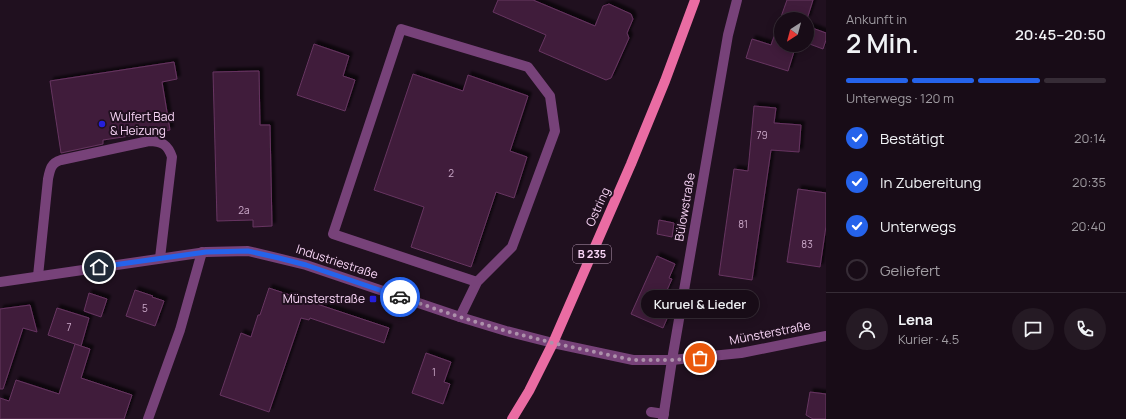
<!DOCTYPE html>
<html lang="de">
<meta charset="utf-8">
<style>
body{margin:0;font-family:Manrope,sans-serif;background:#251a24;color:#f1f3f6;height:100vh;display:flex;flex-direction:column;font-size:15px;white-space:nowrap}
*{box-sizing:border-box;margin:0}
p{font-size:13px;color:#9f9ba1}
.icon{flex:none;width:22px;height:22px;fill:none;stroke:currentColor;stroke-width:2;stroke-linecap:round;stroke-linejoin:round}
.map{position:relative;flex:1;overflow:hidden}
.details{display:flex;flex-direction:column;background:#180c17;width:300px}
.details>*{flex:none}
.needle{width:26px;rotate:216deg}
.controls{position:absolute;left:774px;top:12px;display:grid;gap:8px}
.controls a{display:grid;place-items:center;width:40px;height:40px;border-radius:50%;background:#180c17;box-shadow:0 2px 10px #0003,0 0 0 1px #362c36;font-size:20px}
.pin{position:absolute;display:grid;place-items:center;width:34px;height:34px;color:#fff;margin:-17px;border:2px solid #fff;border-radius:50%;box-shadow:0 1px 4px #0007}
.courier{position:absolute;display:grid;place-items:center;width:40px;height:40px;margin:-20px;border:3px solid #2563eb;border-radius:50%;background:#fff;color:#222;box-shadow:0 1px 5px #0007}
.bubble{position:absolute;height:28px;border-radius:14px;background:#180c17;box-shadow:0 2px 10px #0003,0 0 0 1px #362c36;font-size:13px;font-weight:600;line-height:28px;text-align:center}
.head em{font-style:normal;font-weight:600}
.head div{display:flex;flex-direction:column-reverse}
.head{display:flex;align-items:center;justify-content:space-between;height:68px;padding:0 20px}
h1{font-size:26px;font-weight:600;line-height:30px}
.bar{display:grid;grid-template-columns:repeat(4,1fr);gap:6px 4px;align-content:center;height:48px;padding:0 20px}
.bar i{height:5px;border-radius:3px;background:#362c36}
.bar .on{background:#2563eb}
.bar p{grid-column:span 4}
.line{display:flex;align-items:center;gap:10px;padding:0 20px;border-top:1px solid #362c36}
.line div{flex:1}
.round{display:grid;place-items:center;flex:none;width:42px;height:42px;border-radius:21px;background:#251a24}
ol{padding:0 20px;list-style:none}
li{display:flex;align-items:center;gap:12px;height:44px}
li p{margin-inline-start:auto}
li .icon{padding:4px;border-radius:50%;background:#2563eb;color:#fff;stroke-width:4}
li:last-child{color:#9f9ba1}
li i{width:22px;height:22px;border:2px solid #362c36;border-radius:50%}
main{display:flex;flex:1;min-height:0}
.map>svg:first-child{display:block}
.building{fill:#3f1f3a;stroke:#673461;filter:url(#shadow)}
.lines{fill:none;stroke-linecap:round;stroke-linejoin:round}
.minor{stroke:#774279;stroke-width:10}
.major{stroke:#ea6ca3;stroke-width:10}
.done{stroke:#ad91ab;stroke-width:4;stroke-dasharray:0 7.2}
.route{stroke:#2563eb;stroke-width:5}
.poi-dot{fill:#251fdc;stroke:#20101f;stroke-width:1.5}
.labels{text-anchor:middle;stroke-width:4;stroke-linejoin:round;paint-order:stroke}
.number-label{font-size:10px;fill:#caa8c8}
.shield{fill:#20101f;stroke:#b89bb6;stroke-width:1}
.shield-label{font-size:11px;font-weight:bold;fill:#f9d6f7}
.poi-label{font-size:12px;fill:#f9d6f7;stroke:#20101f;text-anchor:start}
.street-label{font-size:12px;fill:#f9d6f7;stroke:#20101f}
</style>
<main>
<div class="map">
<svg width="826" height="419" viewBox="0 0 826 419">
<defs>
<filter id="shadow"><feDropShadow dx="3.5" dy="-3.5" stdDeviation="1" flood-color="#0009"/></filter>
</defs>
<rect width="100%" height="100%" fill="#20101f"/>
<!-- building -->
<g class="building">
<polygon points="498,0 533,0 595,26 603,6 609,4 631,14 633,19 627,33 629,38 611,78 606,80 539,51 546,35 493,12"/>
<polygon points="787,0 813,0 807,19 781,19 781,45 796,45 788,71 746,58 752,39 771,45"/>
<polygon points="807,26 826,33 826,40 823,49 807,43"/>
<polygon points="314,44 349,56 343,76 355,80 345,111 297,95"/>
<polygon points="174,62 177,79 162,82 170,130 103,140 103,144 61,153 50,81"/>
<polygon points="259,71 260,125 270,125 272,226 253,227 253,220 217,221 213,72"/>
<polygon points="413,74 463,91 468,75 528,96 510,151 527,157 514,198 496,192 471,267 411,247 424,207 374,190"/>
<polygon points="754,106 776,108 774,123 801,125 799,152 771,150 752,280 719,275 734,169 748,171"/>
<polygon points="798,189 826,193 826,226 820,267 787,262"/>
<polygon points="659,220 674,223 672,237 657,234"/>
<polygon points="657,256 675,264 669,278 672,279 658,310 669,314 663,328 631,314"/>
<polygon points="269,288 389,328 384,343 310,318 309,320 301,318 269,412 220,395 241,333 251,337 258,315 260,315"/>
<polygon points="135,290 153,296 152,297 164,301 155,326 126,316"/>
<polygon points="89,293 107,299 101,317 84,311"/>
<polygon points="30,305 37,332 23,328 3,389 0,389 0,309"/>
<polygon points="57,308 89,318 81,346 48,335"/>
<polygon points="75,344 90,349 81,378 132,395 124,419 0,419 0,398 9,401 16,380 59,394"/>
<polygon points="426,353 451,362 444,382 450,384 443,404 412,393"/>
<polygon points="810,392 826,394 826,419 813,419 806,415"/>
</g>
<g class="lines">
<!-- minor -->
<g class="minor">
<path d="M38 276 48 179C50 169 51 163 61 160L149 141C162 141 168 145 172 157L160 258"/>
<polyline points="0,282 206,252 248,251 306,265 460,317 506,331 553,343 633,360 672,360 741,353 826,336"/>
<polyline points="682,300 709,306"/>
<polyline points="460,317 477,282 333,234 401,29 528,67 550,96 555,131 512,247 477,282"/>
<polyline points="651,412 664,414"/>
<polyline points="148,419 180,330 202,252"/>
<polyline points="663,419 672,360 728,35 737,0"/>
</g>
<!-- major -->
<polyline class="major" points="512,419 529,391 553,343 631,164 665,81 695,0"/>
</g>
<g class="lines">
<!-- done -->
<polyline class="done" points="400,297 460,317 506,331 553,343 633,360 672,360 700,358"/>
<!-- route -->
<polyline class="route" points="99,267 206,252 248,251 279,258 306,265 400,297"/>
</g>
<!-- markers -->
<g class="poi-dot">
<circle cx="102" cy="124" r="4"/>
<rect x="369" y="295" width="8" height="8" rx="2"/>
</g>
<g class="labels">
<!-- number labels -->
<g class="number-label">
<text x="762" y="139">79</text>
<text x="451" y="177">2</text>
<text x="244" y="214">2a</text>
<text x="743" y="228">81</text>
<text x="807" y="248">83</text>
<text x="145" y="312">5</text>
<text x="69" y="331">7</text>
<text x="434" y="376">1</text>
</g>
<!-- shield labels -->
<rect class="shield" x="573" y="245" width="38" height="18" rx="3"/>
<g class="shield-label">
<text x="592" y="258">B 235</text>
</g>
<!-- poi labels -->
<g class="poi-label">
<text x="110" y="121">Wulfert Bad<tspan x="110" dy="14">&amp; Heizung</tspan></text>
<text x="365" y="303" text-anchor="end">Münsterstraße</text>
</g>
<!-- street labels -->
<g class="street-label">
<text transform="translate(598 207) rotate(-66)" y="4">Ostring</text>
<text transform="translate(685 207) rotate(-80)" y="4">Bülowstraße</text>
<text transform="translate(337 262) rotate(18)" y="4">Industriestraße</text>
<text transform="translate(770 333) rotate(-11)" y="4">Münsterstraße</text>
</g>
</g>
</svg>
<div class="controls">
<a><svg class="needle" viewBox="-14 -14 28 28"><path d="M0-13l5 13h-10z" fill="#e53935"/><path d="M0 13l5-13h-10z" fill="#9f9ba1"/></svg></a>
</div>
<div class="pin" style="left:700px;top:358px;background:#ea580c"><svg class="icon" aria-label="bag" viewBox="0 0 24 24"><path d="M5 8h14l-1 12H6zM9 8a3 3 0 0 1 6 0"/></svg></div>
<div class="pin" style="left:99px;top:267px;background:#1f2937"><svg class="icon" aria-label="home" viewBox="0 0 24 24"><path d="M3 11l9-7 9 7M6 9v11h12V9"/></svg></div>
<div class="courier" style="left:400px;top:297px"><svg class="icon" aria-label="car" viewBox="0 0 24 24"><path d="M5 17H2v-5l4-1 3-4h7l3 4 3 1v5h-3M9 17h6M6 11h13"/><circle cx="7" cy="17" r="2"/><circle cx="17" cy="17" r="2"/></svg></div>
<div class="bubble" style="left:641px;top:290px;width:118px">Kuruel &amp; Lieder</div>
</div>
<section class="details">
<div class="head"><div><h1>2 Min.</h1><p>Ankunft in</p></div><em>20:45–20:50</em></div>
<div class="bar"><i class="on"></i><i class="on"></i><i class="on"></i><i></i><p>Unterwegs · 120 m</p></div>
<ol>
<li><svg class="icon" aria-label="check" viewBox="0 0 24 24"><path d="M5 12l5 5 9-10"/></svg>Bestätigt<p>20:14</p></li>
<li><svg class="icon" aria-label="check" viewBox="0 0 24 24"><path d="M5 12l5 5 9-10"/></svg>In Zubereitung<p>20:35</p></li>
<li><svg class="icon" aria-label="check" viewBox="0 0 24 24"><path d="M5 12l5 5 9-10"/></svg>Unterwegs<p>20:40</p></li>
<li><i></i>Geliefert</li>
</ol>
<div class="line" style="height:72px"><a class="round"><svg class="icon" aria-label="person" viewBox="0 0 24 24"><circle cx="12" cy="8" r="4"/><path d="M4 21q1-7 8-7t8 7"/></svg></a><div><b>Lena</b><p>Kurier · 4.5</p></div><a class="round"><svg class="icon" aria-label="chat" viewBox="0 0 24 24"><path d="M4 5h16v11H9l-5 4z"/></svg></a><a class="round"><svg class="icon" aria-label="phone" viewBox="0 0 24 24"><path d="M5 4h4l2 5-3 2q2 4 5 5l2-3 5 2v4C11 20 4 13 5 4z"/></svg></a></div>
</section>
</main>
